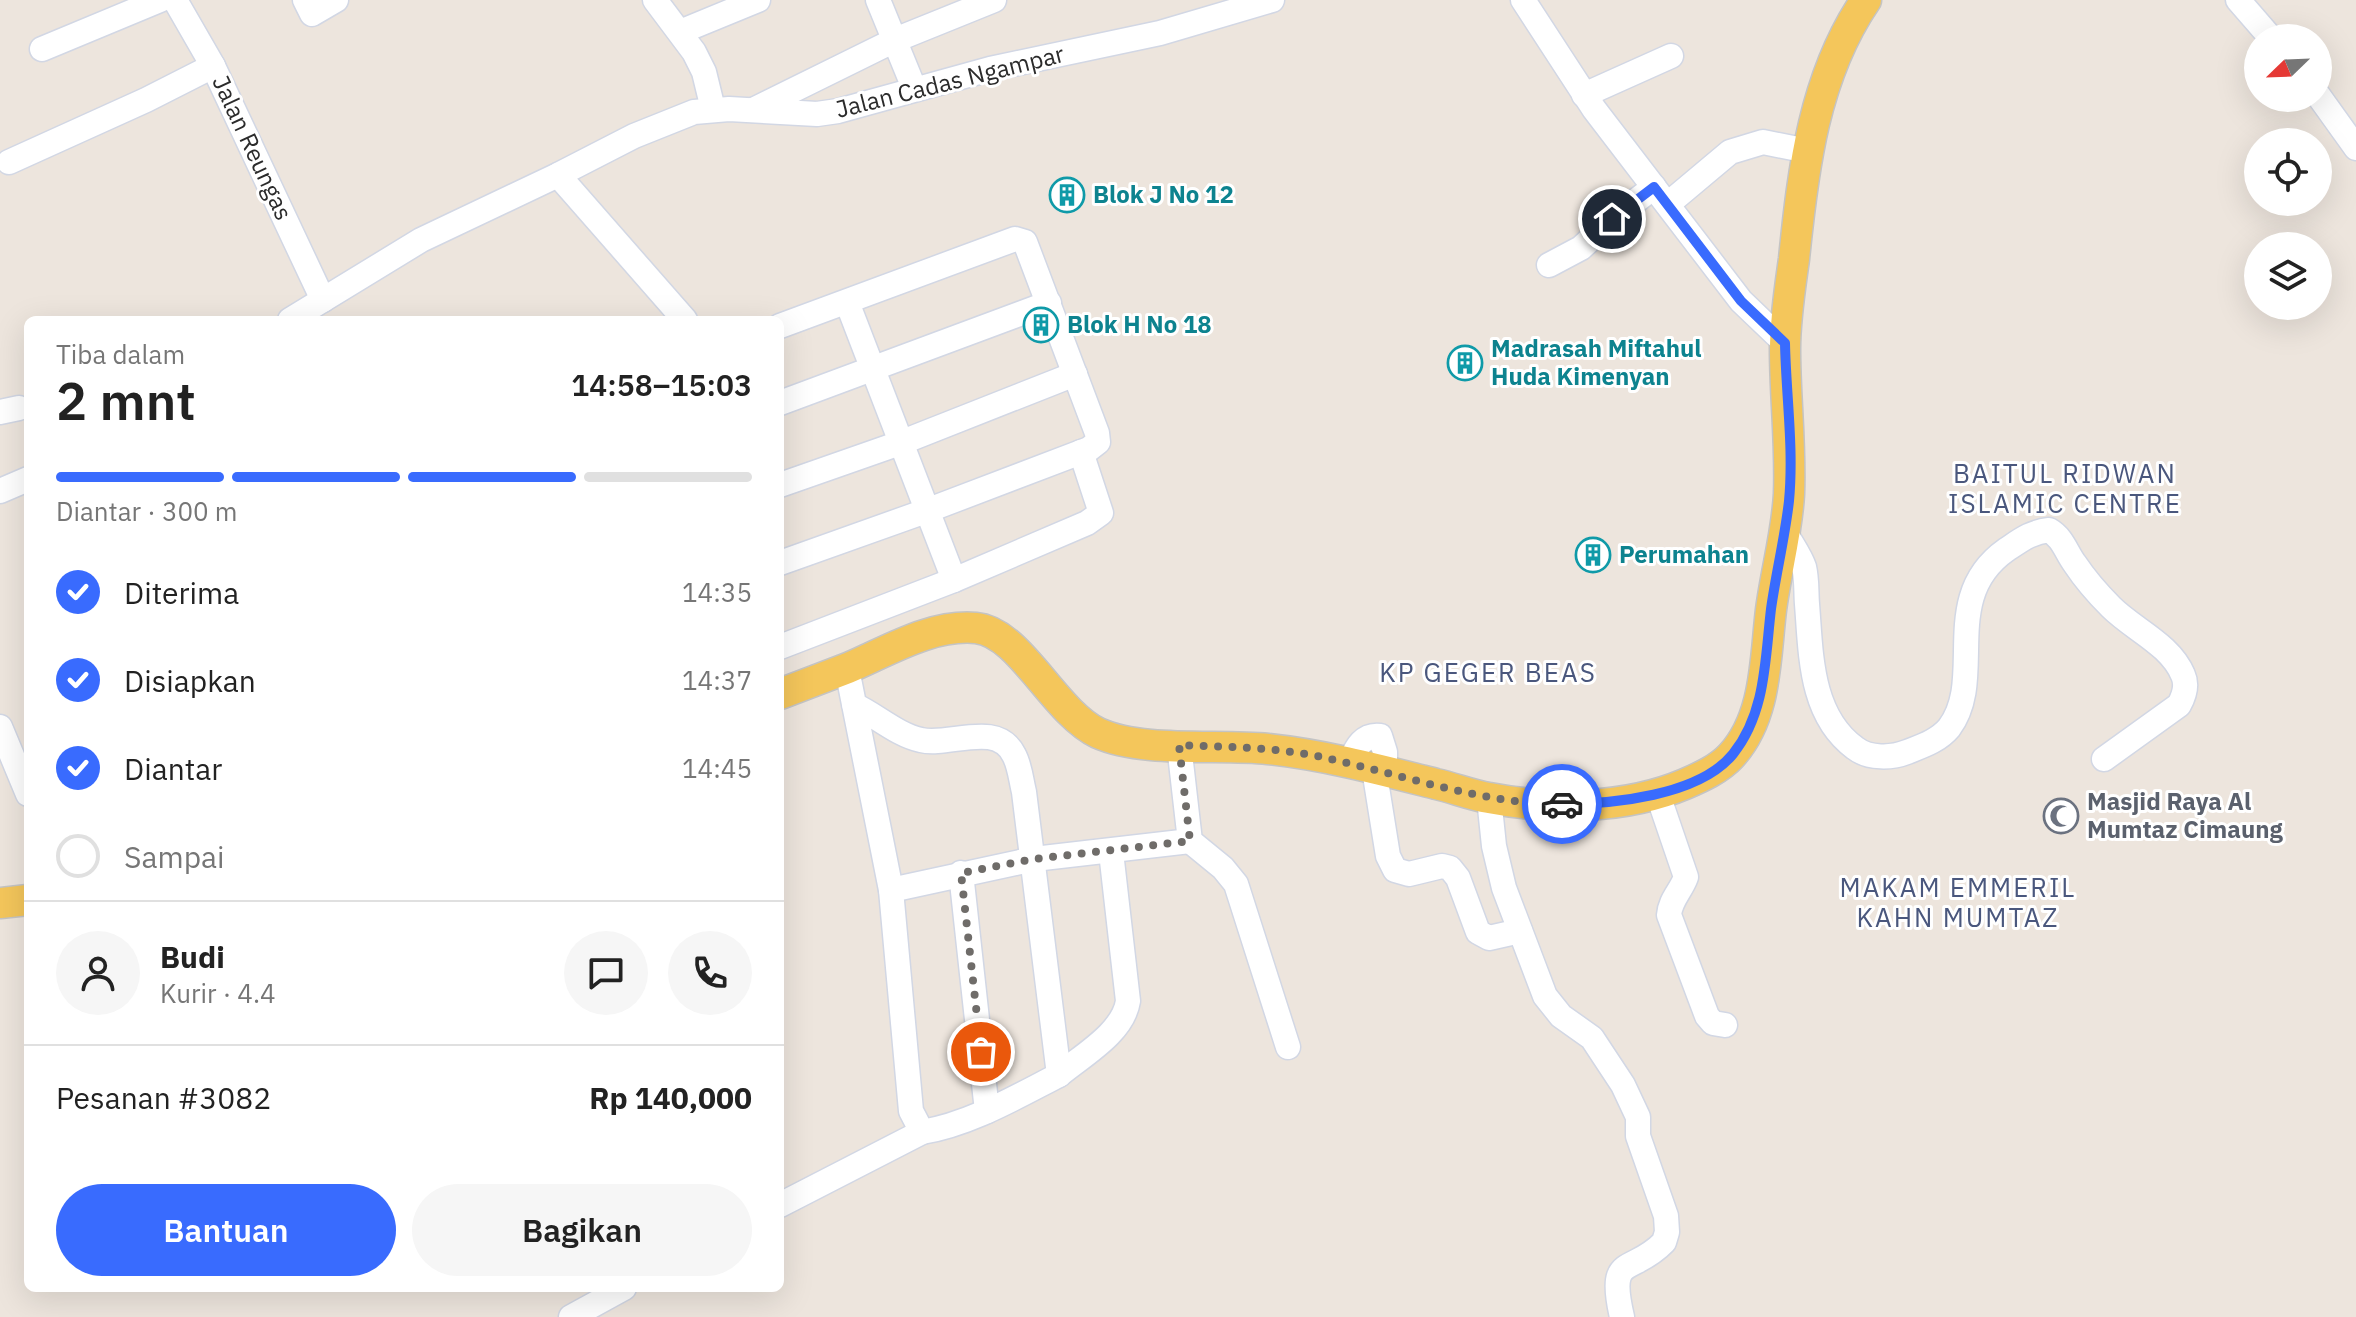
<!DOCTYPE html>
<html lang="id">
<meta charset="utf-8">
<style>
body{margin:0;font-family:"IBM Plex Sans",sans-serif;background:#f6f6f6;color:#222;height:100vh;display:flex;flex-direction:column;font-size:30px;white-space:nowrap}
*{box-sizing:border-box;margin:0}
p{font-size:26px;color:#767676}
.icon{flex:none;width:44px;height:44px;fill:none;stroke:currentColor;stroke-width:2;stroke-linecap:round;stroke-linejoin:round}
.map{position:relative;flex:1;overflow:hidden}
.details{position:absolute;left:24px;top:316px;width:760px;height:976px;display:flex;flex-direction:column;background:#fff;border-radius:12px;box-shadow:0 8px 32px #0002}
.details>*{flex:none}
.needle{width:52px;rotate:247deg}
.controls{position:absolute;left:2244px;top:24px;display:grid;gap:16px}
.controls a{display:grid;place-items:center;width:88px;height:88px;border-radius:50%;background:#fff;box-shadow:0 8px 32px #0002;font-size:40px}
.pin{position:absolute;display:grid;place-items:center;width:68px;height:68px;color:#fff;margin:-34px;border:4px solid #fff;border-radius:50%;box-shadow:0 2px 8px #0007}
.courier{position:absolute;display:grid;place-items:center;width:80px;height:80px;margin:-40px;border:6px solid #396bfe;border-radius:50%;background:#fff;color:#222;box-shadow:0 2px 10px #0007}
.overview em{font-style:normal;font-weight:600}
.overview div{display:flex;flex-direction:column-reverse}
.overview{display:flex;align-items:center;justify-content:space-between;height:136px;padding:0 32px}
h1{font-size:52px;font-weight:600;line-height:60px}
.bar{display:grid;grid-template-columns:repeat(4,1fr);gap:12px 8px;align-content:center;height:96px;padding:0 32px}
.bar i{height:10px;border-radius:6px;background:#e0e0e0}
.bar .active{background:#396bfe}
.bar p{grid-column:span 4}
.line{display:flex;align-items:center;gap:20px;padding:0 32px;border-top:2px solid #e0e0e0}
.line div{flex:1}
.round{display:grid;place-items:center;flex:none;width:84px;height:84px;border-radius:42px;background:#f6f6f6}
ol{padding:0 32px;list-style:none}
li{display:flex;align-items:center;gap:24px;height:88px}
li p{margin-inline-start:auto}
li .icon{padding:8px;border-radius:50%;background:#396bfe;color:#fff;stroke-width:4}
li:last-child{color:#767676}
li i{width:44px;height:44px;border:4px solid #e0e0e0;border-radius:50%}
.primary-button{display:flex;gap:16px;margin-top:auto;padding:16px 32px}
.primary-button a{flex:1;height:92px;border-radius:48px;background:#396bfe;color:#fff;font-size:32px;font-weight:600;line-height:92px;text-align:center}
.primary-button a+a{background:#f6f6f6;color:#222}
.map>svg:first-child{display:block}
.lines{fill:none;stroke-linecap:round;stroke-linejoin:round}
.minor-casing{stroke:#d2d7e4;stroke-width:27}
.major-casing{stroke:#c4c4c4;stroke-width:33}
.minor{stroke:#fff;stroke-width:24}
.major{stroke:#f4c65b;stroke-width:30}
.done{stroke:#6f6c69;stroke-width:8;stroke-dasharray:0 14.4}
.route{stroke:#396bfe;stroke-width:10}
.labels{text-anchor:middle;stroke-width:6;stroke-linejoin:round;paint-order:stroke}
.street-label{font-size:24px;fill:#2b2b2b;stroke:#fff}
.culture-label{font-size:24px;font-weight:bold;fill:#0d838f;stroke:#fff;text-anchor:start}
.worship-label{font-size:24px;font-weight:bold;fill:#5b616d;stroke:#fff;text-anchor:start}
.neighbourhood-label{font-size:26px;letter-spacing:2px;fill:#4a577d;stroke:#fff}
</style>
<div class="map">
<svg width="2356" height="1317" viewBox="0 0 2356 1317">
<rect width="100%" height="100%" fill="#ede5dd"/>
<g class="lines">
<!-- minor casing -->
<g class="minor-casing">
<g id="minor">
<polyline points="175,0 213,66 323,300"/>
<polyline points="305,0 312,14 336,0"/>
<polyline points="655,0 694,52 704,72 713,109"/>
<polyline points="878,0 914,88"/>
<polyline points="1523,0 1594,109 1741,301 1785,343"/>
<polyline points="2238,0 2271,38"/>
<polyline points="680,32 758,0"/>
<polyline points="42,49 160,0"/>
<polyline points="1584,95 1671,56"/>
<polyline points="2318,95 2356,148"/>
<polyline points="753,110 895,40 994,0"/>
<polyline points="9,162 146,100 213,66"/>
<polyline points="558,175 685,320"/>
<polyline points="1668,204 1730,152 1763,142 1808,151"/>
<polyline points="1549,265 1581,248 1612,219 1654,187"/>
<polyline points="847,302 954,580"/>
<polyline points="290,320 421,240 558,175 634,136 694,112 729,109 817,114 838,111 990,69 1160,33 1272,0"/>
<polyline points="780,326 1015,239 1025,242 1097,433 1098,442 1089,449 926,511 780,563"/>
<polyline points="780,403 1049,303"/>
<polyline points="0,412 19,408"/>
<polyline points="780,485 900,443 1075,374"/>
<polyline points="0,491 28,479"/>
<path d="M1784 530C1790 542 1800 555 1804 567 1807 579 1806 592 1807 604 1811 654 1810 715 1855 748 1869 759 1892 758 1907 752 1922 746 1938 741 1949 728 1987 678 1938 598 2006 550 2021 540 2031 532 2049 530 2063 538 2066 552 2075 564 2085 579 2098 594 2111 607 2134 630 2170 644 2183 675 2188 686 2184 696 2179 705L2104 759"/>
<polyline points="780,647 954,580 1087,523 1101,513 1081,452"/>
<path d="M847 669 891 890 911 1111 922 1132C970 1124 1016 1097 1059 1075L1024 792C1021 780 1020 766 1014 755 997 720 949 747 921 740 897 735 876 715 854 705"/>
<polyline points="0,727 28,794"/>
<polyline points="1179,745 1190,841 1223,868 1236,884 1288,1047"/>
<path d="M1349 763C1356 749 1362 734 1380 736L1385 752V772"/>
<polyline points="1374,769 1388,856 1395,870 1409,874 1442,866 1450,868 1458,878 1478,932 1489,938 1520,931"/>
<path d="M1658 795 1686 877C1681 891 1670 900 1669 915L1707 1016 1713 1023 1725 1025"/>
<path d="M1489 798 1494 846 1504 888 1545 996 1561 1016 1592 1038 1623 1085 1638 1117V1136L1666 1216 1667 1232 1664 1242C1631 1276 1607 1252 1622 1317"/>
<polyline points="961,873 987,1111"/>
<polyline points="891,890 1034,859 1190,841"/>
<path d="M1059 1075C1083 1055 1123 1033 1128 1001L1111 852"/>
<polyline points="780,1205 922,1132"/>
<polyline points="571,1317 624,1288"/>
</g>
</g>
<!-- major casing -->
<g class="major-casing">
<g id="major">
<path d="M780 694C803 685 825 677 848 668 888 651 931 624 976 628 1020 632 1054 712 1098 733 1142 753 1218 744 1268 749 1325 755 1381 770 1436 784 1454 788 1471 795 1489 798 1552 810 1626 809 1685 784 1701 777 1719 769 1731 756 1767 717 1765 659 1771 610 1776 571 1787 533 1789 494 1791 445 1785 397 1785 349 1785 319 1790 288 1794 259 1803 169 1814 76 1866 0"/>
<polyline points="0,903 28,900"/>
</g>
</g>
<!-- minor -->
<use href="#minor" class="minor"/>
<!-- major -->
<use href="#major" class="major"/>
</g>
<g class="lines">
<!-- done -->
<path class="done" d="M981 1052 961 873 1034 859 1190 841 1179 745C1228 747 1278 747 1326 758 1404 775 1482 804 1562 804"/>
<!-- route -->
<path class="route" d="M1562 804C1612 804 1699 796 1733 754 1766 713 1765 659 1771 609 1776 573 1785 537 1789 501 1794 448 1786 395 1785 343L1741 301 1654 187 1612 219"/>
</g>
<!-- icons -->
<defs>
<g id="building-ring" transform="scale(1.8)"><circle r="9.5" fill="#fff" stroke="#0f9aa8" stroke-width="1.5"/><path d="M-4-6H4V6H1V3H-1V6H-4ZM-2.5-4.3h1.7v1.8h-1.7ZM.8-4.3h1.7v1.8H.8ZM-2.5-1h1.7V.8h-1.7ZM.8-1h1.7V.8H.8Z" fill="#0f9aa8"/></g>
<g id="mosque-ring" transform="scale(1.8)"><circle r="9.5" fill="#fff" stroke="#6b7280" stroke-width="1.5"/><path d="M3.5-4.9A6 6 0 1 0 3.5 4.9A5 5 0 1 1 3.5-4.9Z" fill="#6b7280"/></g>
</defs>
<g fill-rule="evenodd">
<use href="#building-ring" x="1067" y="195"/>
<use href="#building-ring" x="1041" y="325"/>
<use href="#building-ring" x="1465" y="363"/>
<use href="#building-ring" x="1593" y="555"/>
<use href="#mosque-ring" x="2061" y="816"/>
</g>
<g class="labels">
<!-- street labels -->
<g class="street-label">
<text transform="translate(950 82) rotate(-14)" y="8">Jalan Cadas Ngampar</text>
<text transform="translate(252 148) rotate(65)" y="8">Jalan Reungas</text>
</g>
<!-- culture labels -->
<g class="culture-label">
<text x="1093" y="203">Blok J No 12</text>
<text x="1067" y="333">Blok H No 18</text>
<text x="1491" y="357">Madrasah Miftahul<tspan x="1491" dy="28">Huda Kimenyan</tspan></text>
<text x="1619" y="563">Perumahan</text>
</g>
<!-- worship labels -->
<g class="worship-label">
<text x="2087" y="810">Masjid Raya Al<tspan x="2087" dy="28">Mumtaz Cimaung</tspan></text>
</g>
<!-- neighbourhood labels -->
<g class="neighbourhood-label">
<text x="2065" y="483">BAITUL RIDWAN<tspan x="2065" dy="30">ISLAMIC CENTRE</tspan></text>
<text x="1488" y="682">KP GEGER BEAS</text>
<text x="1958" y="897">MAKAM EMMERIL<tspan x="1958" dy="30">KAHN MUMTAZ</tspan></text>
</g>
</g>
</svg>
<div class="controls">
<a><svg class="needle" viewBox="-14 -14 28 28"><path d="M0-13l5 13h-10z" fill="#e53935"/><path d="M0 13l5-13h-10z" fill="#767676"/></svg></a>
<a><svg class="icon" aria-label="locate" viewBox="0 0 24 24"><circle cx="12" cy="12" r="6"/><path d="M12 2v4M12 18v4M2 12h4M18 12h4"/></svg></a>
<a><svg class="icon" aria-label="layers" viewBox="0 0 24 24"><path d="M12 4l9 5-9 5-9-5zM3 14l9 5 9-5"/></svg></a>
</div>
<div class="pin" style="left:981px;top:1052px;background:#ea580c"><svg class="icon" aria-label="bag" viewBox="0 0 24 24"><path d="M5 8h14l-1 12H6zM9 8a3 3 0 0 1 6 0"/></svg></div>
<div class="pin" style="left:1612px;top:219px;background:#1f2937"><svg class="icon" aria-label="home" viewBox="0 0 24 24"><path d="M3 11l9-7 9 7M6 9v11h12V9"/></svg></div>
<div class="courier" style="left:1562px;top:804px"><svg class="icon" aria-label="car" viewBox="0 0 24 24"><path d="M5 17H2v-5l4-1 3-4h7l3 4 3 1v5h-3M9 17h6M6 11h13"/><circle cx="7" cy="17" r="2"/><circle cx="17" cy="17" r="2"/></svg></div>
<section class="details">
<div class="overview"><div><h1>2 mnt</h1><p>Tiba dalam</p></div><em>14:58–15:03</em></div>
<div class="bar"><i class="active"></i><i class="active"></i><i class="active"></i><i></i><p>Diantar · 300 m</p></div>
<ol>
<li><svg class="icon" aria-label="check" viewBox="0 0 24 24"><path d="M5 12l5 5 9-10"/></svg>Diterima<p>14:35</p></li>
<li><svg class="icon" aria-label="check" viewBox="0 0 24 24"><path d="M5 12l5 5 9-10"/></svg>Disiapkan<p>14:37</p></li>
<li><svg class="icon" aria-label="check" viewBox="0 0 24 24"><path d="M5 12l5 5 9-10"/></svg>Diantar<p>14:45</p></li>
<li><i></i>Sampai</li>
</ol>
<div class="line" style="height:144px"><a class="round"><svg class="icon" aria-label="person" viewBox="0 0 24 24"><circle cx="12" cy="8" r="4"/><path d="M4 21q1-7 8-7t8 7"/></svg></a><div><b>Budi</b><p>Kurir · 4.4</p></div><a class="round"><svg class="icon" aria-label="chat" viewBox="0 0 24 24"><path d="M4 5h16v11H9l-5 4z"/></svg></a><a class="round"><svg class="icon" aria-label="phone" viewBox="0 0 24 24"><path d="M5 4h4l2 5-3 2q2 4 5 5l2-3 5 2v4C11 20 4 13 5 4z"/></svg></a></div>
<div class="line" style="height:104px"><div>Pesanan #3082</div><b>Rp 140,000</b></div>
<div class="primary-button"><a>Bantuan</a><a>Bagikan</a></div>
</section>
</div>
